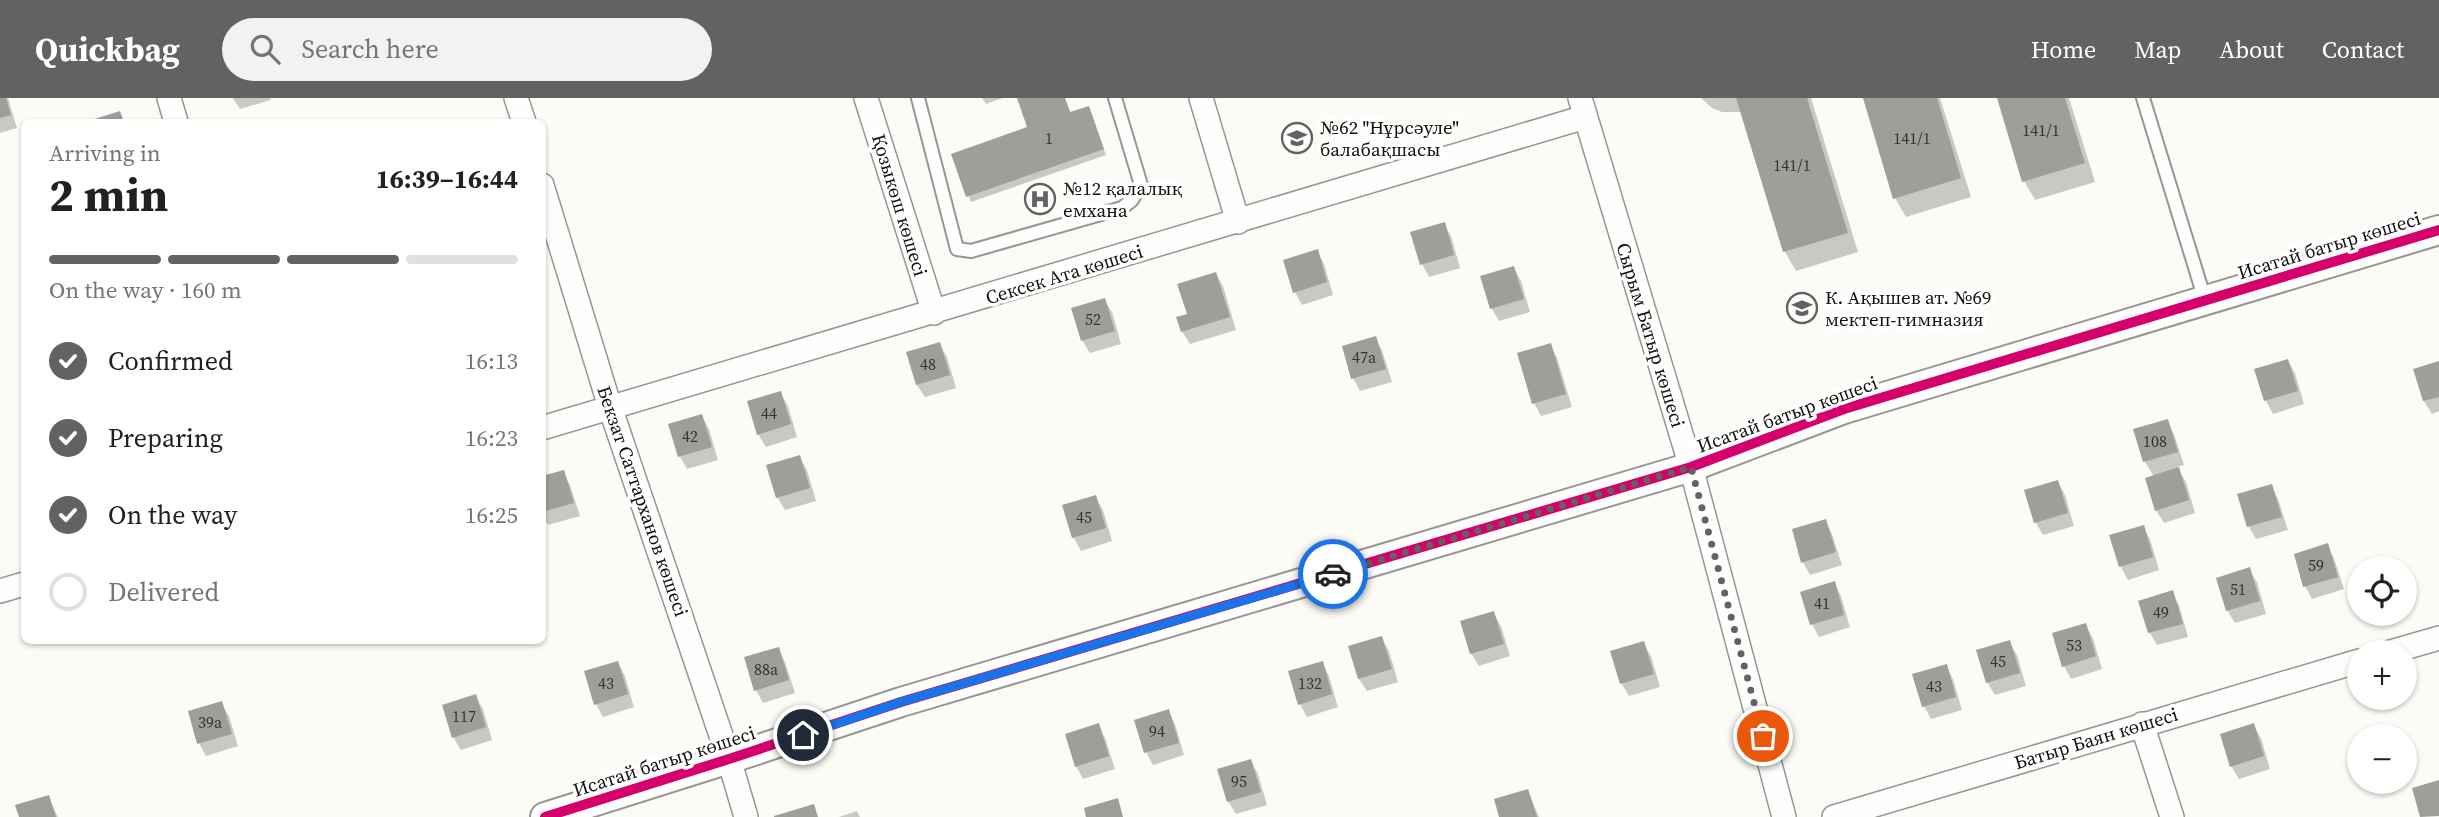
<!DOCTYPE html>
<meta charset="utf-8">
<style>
body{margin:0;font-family:"Source Serif 4",serif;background:#f2f2f2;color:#202124;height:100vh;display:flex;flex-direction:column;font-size:26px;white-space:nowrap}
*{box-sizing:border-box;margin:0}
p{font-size:23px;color:#757577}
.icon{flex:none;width:38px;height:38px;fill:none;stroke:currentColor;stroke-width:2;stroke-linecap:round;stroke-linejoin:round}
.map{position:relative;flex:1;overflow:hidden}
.side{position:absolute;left:21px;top:21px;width:525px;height:525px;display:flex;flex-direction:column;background:#fff;border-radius:10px;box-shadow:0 2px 5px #0004}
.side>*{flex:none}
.tools{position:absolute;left:2347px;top:458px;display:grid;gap:14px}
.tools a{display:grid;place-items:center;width:70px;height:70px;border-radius:50%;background:#fff;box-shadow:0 2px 5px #0004;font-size:35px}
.pin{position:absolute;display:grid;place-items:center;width:60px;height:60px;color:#fff;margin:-30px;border:4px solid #fff;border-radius:50%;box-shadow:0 2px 7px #0007}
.courier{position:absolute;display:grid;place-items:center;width:70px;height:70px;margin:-35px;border:5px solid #1a73e8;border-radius:50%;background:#fff;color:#222;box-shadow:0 2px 9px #0007}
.overview em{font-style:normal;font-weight:700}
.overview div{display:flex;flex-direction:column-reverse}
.overview{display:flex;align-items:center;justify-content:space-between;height:119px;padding:0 28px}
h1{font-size:46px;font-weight:700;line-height:52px}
.bar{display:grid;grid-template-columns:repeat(4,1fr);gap:10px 7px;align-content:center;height:84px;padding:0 28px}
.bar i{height:9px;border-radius:5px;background:#e0e0e0}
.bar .on{background:#636260}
.bar p{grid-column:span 4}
ol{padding:0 28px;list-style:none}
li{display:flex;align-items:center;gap:21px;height:77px}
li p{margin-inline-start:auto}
li .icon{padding:7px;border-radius:50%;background:#636260;color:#fff;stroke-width:4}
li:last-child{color:#757577}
li i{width:38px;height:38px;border:4px solid #e0e0e0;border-radius:50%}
header{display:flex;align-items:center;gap:42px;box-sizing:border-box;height:98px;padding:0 35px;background:#636260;color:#fff}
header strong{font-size:33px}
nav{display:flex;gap:38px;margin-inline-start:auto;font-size:24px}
.search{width:490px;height:63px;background:#f2f2f2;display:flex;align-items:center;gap:18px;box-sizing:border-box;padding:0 24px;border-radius:38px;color:#757577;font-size:26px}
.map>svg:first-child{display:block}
.shadow{fill:#0003}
.building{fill:#a09e9a}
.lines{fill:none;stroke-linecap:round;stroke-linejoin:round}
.service-casing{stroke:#969693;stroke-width:16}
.minor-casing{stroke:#969693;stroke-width:26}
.tertiary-casing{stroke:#969693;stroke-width:32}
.service{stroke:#fffefe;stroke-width:12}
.minor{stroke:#fffefe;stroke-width:23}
.tertiary{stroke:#fffefe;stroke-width:28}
.cycleway-casing{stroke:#fff;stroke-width:15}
.cycleway{stroke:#d6006c;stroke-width:10}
.done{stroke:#636260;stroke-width:7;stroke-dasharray:0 12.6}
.route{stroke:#1a73e8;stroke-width:9}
.labels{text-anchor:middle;stroke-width:7;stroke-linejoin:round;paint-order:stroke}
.number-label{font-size:16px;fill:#343432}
.poi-label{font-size:19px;fill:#101010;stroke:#fff;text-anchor:start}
.street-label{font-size:19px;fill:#101010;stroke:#fff}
</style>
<header>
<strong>Quickbag</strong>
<div class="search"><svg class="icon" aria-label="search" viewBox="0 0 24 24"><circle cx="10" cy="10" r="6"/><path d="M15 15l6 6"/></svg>Search here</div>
<nav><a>Home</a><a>Map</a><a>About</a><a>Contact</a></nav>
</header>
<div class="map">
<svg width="2439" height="719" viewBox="0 0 2439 719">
<rect width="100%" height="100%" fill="#fcfbf5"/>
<!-- shadow -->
<g class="shadow">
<polygon points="0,0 8,0 17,30 0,35"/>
<polygon points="233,0 270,0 271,2 240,11"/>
<polygon points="982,0 1003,0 986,6"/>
<polygon points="1019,0 1065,0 1071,16 1091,16 1106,57 971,104 953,58 1030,30"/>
<polygon points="1701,0 1811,0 1858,154 1796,173 1785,154 1742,14 1722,14 1712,10"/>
<polygon points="1865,0 1940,0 1971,99 1906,119 1895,100"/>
<polygon points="1999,0 2069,0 2095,84 2035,102 2024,83"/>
<polygon points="1444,126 1451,138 1460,170 1429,179 1422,166"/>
<polygon points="1317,153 1324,166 1333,197 1302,207 1295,194"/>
<polygon points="1514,170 1521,183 1530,214 1499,223 1492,211 1482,179"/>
<polygon points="1216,176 1223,188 1236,232 1190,246 1182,233"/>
<polygon points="1104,202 1112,214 1121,246 1090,255 1082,242"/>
<polygon points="1375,240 1382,252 1392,284 1360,293 1353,280"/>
<polygon points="939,246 947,259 956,290 925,299 917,287"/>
<polygon points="1550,247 1557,260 1572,309 1541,318 1534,305"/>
<polygon points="2288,263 2295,275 2304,306 2273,316 2266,303 2256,272"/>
<polygon points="2439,265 2439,313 2432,316 2424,303 2415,272"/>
<polygon points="780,295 788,308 797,339 766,349 758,336"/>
<polygon points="702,318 709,331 718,362 687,371 680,358"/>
<polygon points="2167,323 2174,336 2184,367 2177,369 2186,384 2195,415 2164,425 2156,412 2153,377 2145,364 2136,333"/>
<polygon points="799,359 807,372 816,403 785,412 777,399"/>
<polygon points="563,374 570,387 580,418 548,427 542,417 542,380"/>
<polygon points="2058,384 2065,397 2074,428 2043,437 2036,425 2026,393"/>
<polygon points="2271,388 2278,401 2288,432 2256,441 2249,429 2240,397"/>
<polygon points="1095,399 1103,412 1112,443 1081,453 1074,440 1064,409"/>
<polygon points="1825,423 1832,436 1842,467 1810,477 1803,464"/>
<polygon points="2143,429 2150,441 2159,472 2128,482 2121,469 2111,438"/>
<polygon points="2327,447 2334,460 2344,491 2312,501 2305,488"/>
<polygon points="2249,472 2257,484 2266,516 2235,525 2227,512"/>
<polygon points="1834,485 1841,498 1850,529 1819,539 1812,526"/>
<polygon points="2172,495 2179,507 2188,539 2157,547 2150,535 2141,504"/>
<polygon points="1493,515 1501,528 1510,558 1479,568 1471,555"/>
<polygon points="2085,527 2093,540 2102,571 2071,581 2064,568"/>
<polygon points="1381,540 1389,553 1398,584 1367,593 1359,581 1350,549"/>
<polygon points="2009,544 2017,557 2026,588 1995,597 1987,584"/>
<polygon points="1643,545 1651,558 1660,589 1629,598 1621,585"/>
<polygon points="778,551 785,564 795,595 763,605 756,592"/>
<polygon points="618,565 625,578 634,609 603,619 596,606"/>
<polygon points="1322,565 1329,578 1338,609 1307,619 1300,606"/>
<polygon points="1946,568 1953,581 1962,612 1931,621 1924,608"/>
<polygon points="475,598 483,611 492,642 461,652 453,639"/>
<polygon points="221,605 229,618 238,648 206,658 199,645"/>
<polygon points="1168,613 1175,626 1184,657 1153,667 1146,654"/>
<polygon points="1098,627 1105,640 1115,671 1083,681 1076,668"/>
<polygon points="2253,627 2261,640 2270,671 2239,681 2231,668"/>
<polygon points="1251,663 1258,676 1267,707 1236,716 1228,703"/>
<polygon points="1528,693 1539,719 1501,719"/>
<polygon points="48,699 58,719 20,719"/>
<polygon points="857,713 860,719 839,719"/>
</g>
<!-- building -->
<g class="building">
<polygon points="0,0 6,0 11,17 0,20"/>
<polygon points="1017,0 1065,0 1070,14 1089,8 1104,51 966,99 951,56 1027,29"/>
<polygon points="1736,0 1807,0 1848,135 1783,154"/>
<polygon points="1863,0 1937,0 1961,80 1893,101"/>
<polygon points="1997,0 2065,0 2085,65 2022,84"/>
<polygon points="120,13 124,24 85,24"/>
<polygon points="1445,124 1454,157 1420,167 1410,134"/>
<polygon points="1318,151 1327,184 1293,195 1283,162"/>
<polygon points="1514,168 1524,201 1490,211 1480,178"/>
<polygon points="1216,174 1230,219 1181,234 1176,219 1187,216 1177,186"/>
<polygon points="1105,200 1115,233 1081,243 1071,210"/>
<polygon points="1376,238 1386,271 1351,281 1342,248"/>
<polygon points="940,244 950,277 916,287 906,254"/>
<polygon points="1551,245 1566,296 1532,306 1517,255"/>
<polygon points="2288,261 2298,293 2264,303 2254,271"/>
<polygon points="2439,263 2439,299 2423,303 2413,271"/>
<polygon points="781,293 791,326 757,337 747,303"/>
<polygon points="702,316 712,349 678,359 668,326"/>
<polygon points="2168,321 2178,354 2143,364 2133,331"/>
<polygon points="800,357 810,390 776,400 766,367"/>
<polygon points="2179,369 2189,402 2155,413 2145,380"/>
<polygon points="564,372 574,405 542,414 542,378"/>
<polygon points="2058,382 2068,415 2034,425 2024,392"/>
<polygon points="2272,386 2282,419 2247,429 2237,396"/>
<polygon points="1096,397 1106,430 1072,440 1062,407"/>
<polygon points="1826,421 1836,454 1801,465 1792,431"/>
<polygon points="2144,427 2153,459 2119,469 2109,437"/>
<polygon points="2328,445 2338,479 2303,489 2294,456"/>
<polygon points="2250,469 2260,503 2226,513 2216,480"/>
<polygon points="1835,483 1844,517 1810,527 1800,494"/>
<polygon points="2173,492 2183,526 2148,535 2138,503"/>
<polygon points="1494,513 1504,546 1470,556 1460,523"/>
<polygon points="2086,525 2096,558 2062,569 2052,535"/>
<polygon points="1382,538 1392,571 1358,581 1348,548"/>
<polygon points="2010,542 2020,575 1986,585 1976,552"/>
<polygon points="1644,543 1654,576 1620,586 1610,553"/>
<polygon points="779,549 789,582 754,593 744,559"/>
<polygon points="618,563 628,596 594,607 584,573"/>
<polygon points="1323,563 1332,596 1298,607 1288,573"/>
<polygon points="1947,566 1956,599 1922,609 1912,576"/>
<polygon points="476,596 486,629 452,640 442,607"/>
<polygon points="222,603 232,636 197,646 188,613"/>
<polygon points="1169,611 1179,645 1144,655 1134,622"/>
<polygon points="1099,625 1109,658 1075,669 1065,636"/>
<polygon points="2254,625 2264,658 2230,669 2220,636"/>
<polygon points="1251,661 1261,694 1227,704 1217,671"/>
<polygon points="2439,682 2439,718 2420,719 2412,690"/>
<polygon points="1528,691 1537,719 1499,719 1494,701"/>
<polygon points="49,697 56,719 19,719 15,707"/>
<polygon points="1118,700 1123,719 1086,719 1084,710"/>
<polygon points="814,706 818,719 774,719 774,718"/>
</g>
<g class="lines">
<!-- service casing -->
<g class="service-casing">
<g id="service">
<polyline points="918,0 957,151 971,153 1122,110 1132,102 1141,87 1115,0"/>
<polyline points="2143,0 2205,202"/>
</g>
</g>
<!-- minor casing -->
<g class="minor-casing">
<g id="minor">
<polyline points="169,0 176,24"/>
<polyline points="516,0 524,24"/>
<polyline points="866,0 934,215"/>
<polyline points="1201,0 1238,124"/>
<polyline points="1580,0 1691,369 1784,719"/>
<polyline points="542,87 610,309 729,661 746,719"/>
<polyline points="542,330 1585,19"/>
<polyline points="0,493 24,486"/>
<polyline points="2387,555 2439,540"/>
<polyline points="2142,626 2172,719"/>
<polyline points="1834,719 2359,563"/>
</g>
</g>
<!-- tertiary casing -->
<g class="tertiary-casing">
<polyline id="tertiary" points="545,719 729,661 901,604 1691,369 1844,311 2439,132"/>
</g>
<!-- service -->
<use href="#service" class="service"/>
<!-- minor -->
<use href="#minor" class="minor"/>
<!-- tertiary -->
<use href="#tertiary" class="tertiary"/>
<!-- cycleway casing -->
<g class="cycleway-casing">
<polyline id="cycleway" points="545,719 729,661 901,604 1691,369 1844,311 2439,132"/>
</g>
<!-- cycleway -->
<use href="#cycleway" class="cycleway"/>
</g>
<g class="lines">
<!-- done -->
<polyline class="done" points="1333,476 1691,369 1763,638"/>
<!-- route -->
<polyline class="route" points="803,637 901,604 1333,476"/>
</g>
<!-- icons -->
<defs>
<g id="school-ring" transform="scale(1.575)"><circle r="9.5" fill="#fff" stroke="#636260" stroke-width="1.5"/><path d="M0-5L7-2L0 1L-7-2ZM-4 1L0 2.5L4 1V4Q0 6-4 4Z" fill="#636260"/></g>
<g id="hospital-ring" transform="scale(1.575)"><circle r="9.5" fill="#fff" stroke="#636260" stroke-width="1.5"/><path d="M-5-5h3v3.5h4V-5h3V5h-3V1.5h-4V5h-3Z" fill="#636260"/></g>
</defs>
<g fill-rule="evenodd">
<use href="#school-ring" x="1297" y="40"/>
<use href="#hospital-ring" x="1040" y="101"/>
<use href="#school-ring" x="1802" y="210"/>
</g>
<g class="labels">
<!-- number labels -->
<g class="number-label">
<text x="2041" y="38">141/1</text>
<text x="1049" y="46">1</text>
<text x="1912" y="46">141/1</text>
<text x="1792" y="73">141/1</text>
<text x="1093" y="227">52</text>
<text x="1364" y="265">47а</text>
<text x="928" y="272">48</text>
<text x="769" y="321">44</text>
<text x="690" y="344">42</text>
<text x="2155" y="349">108</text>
<text x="1084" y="425">45</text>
<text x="2316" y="473">59</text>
<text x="2238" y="497">51</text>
<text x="1822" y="511">41</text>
<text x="2161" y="520">49</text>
<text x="2074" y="553">53</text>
<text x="1998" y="569">45</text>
<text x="766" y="577">88а</text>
<text x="606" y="591">43</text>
<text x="1310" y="591">132</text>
<text x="1934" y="594">43</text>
<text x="464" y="624">117</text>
<text x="210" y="630">39а</text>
<text x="1157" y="639">94</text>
<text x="1239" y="689">95</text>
</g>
<!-- poi labels -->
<g class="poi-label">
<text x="1320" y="36">№62 "Нұрсәуле"<tspan x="1320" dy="22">балабақшасы</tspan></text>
<text x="1063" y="97">№12 қалалық<tspan x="1063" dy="22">емхана</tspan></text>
<text x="1825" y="206">К. Ақышев ат. №69<tspan x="1825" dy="22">мектеп-гимназия</tspan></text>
</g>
<!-- street labels -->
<g class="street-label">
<text transform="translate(900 107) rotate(73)" y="7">Қозыкөш көшесі</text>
<text transform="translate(2329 147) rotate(-17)" y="7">Исатай батыр көшесі</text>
<text transform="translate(1064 176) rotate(-17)" y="7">Сексек Ата көшесі</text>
<text transform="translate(1651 237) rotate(73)" y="7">Сырым Батыр көшесі</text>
<text transform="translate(1787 316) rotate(-20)" y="7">Исатай батыр көшесі</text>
<text transform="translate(643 403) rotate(71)" y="7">Бекзат Саттарханов көшесі</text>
<text transform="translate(2096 640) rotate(-17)" y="7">Батыр Баян көшесі</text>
<text transform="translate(664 663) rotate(-18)" y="7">Исатай батыр көшесі</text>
</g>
</g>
</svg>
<div class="tools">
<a><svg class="icon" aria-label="locate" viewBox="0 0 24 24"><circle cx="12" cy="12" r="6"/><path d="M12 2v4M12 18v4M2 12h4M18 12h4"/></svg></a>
<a>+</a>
<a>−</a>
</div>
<div class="pin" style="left:1763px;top:638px;background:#ea580c"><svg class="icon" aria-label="bag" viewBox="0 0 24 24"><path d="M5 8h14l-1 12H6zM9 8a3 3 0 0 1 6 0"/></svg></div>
<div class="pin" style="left:803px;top:637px;background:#1f2937"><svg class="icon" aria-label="home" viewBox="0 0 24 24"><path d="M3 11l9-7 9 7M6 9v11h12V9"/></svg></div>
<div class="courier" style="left:1333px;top:476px"><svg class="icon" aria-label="car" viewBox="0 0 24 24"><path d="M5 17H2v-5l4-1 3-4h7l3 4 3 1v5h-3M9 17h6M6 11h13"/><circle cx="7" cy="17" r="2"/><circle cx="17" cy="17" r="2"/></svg></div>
<section class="side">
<div class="overview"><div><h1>2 min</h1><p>Arriving in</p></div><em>16:39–16:44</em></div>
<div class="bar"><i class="on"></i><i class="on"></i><i class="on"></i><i></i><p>On the way · 160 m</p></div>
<ol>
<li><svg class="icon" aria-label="check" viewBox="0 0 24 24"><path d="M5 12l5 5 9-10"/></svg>Confirmed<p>16:13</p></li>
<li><svg class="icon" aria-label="check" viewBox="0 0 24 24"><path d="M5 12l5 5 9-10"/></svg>Preparing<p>16:23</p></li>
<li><svg class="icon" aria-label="check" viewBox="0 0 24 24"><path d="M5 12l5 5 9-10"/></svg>On the way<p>16:25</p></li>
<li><i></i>Delivered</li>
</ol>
</section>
</div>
